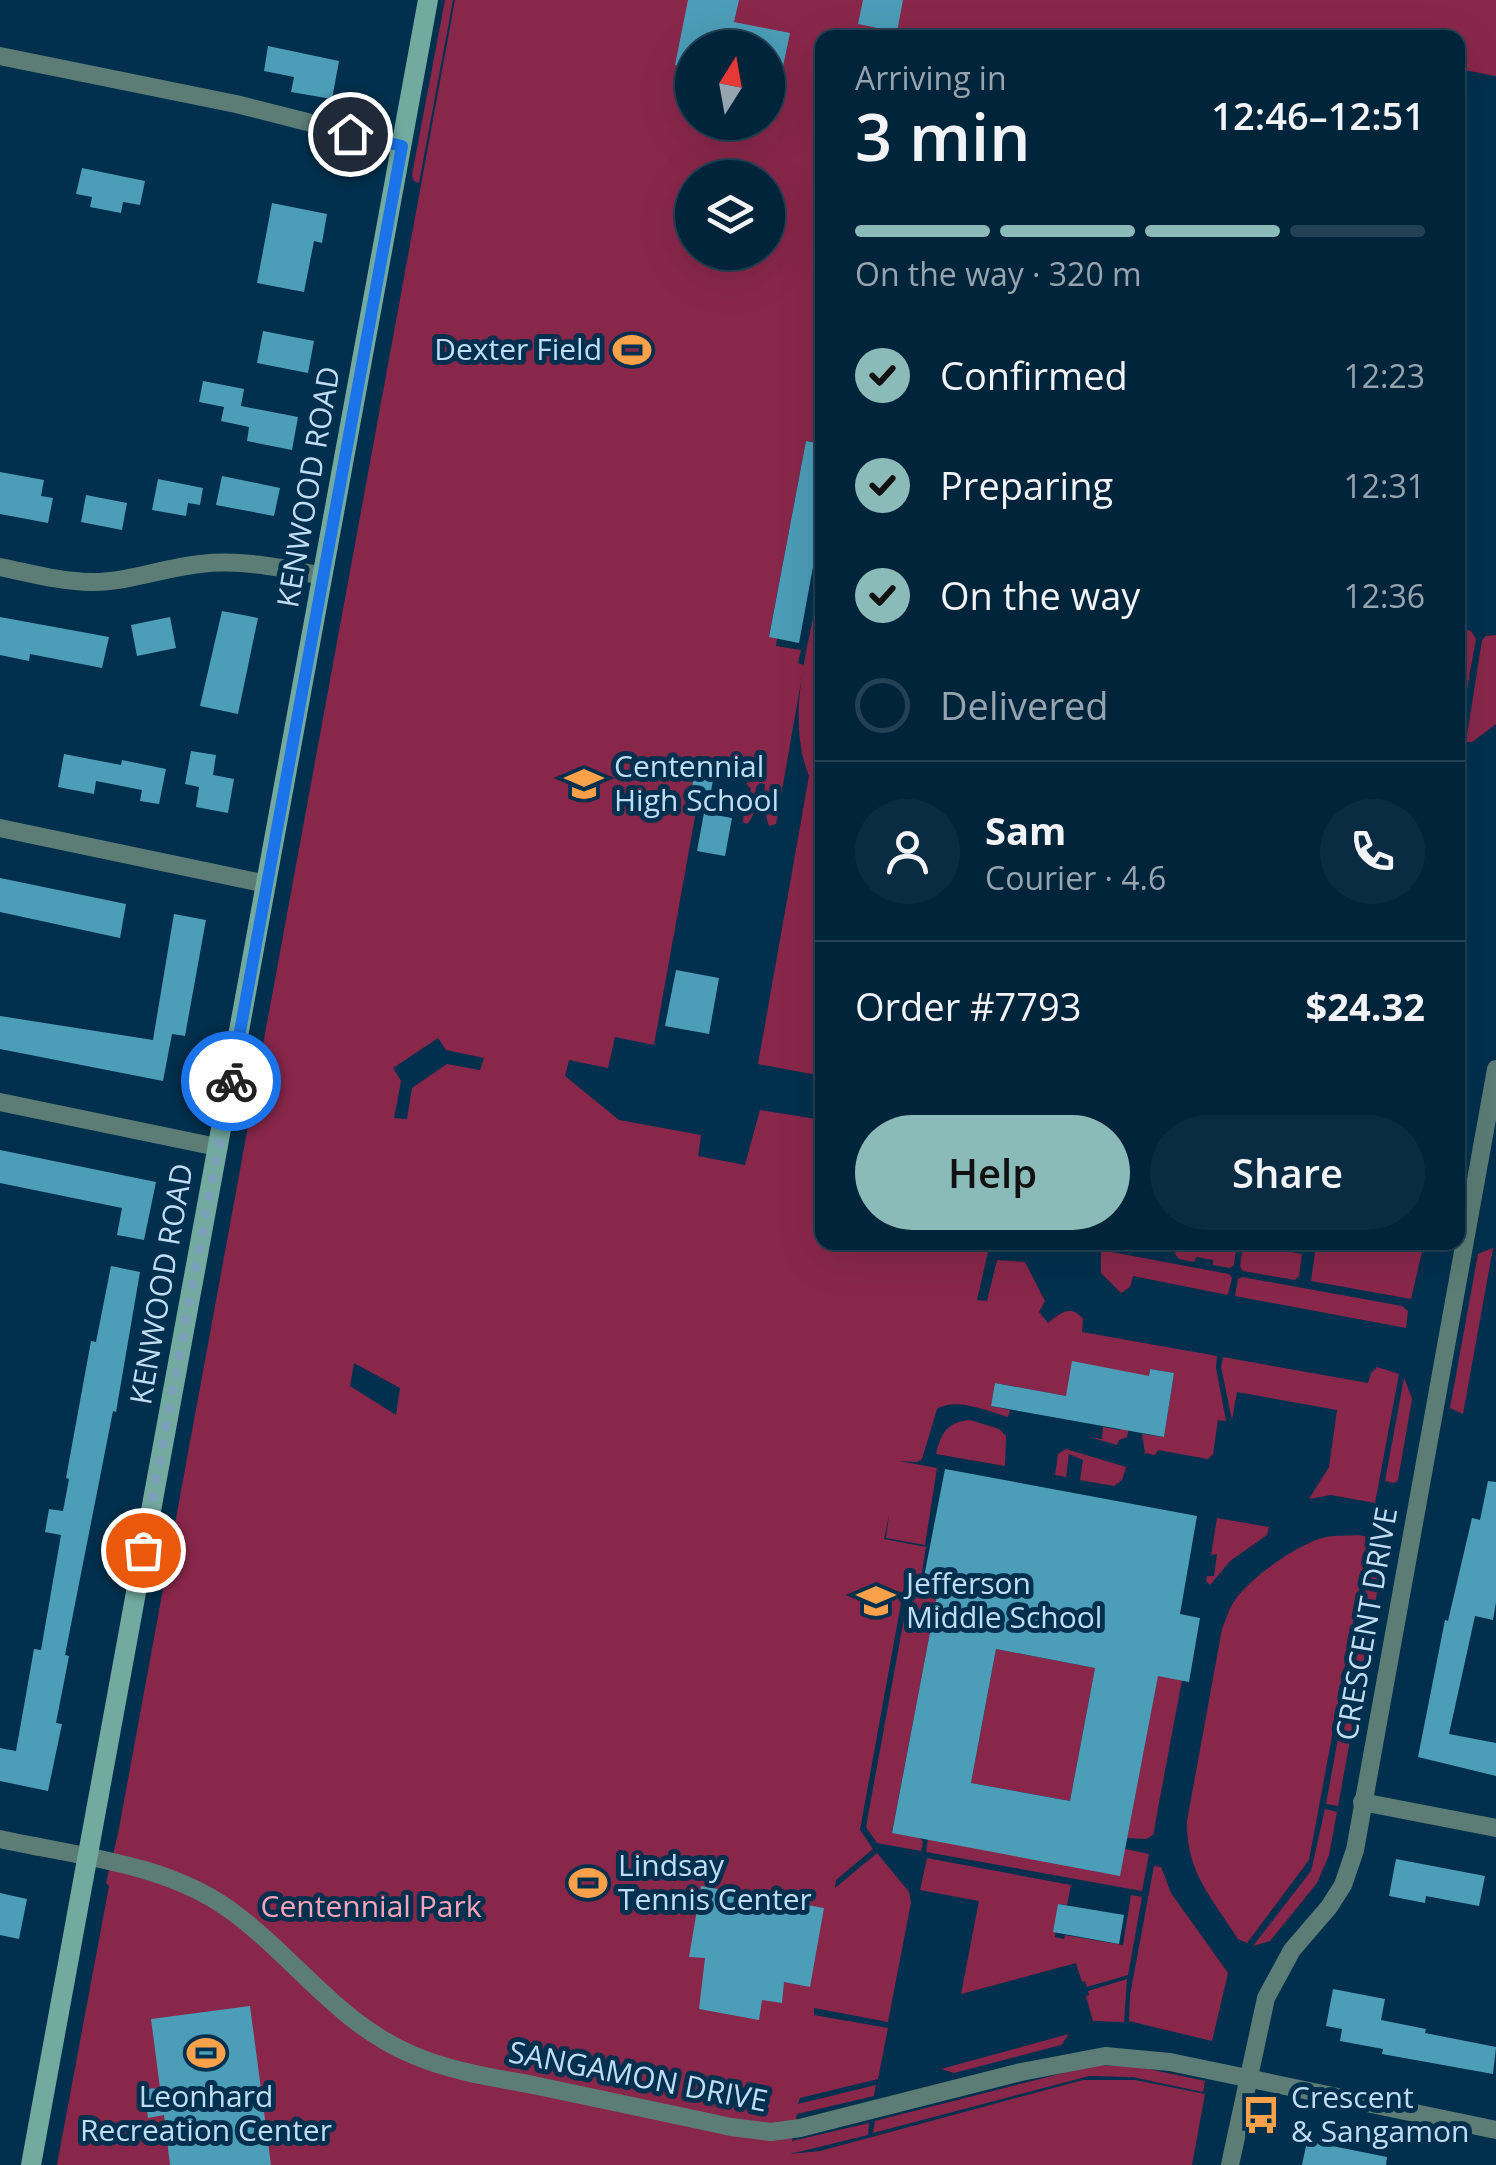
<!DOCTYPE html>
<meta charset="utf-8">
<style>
body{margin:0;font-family:"Open Sans",sans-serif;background:#0a2c42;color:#f1f3f6;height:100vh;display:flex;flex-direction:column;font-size:38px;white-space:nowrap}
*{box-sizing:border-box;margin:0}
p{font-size:32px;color:#95a4af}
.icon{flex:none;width:55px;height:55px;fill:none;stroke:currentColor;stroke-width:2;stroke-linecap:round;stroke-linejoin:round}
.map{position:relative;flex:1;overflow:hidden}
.drawer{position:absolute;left:815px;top:30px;width:650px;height:1220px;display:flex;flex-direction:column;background:#00243a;border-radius:20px;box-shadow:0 10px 40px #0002,0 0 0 2px #224154}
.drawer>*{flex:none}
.needle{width:65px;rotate:11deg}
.controls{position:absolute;left:675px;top:30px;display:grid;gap:20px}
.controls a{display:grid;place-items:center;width:110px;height:110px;border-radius:50%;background:#00243a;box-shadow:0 10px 40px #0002,0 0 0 2px #224154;font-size:50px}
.pin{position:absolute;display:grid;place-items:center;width:85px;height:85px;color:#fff;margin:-42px;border:5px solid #fff;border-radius:50%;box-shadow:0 2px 10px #0007}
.courier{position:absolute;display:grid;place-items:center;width:100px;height:100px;margin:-50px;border:8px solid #1a73e8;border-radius:50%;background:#fff;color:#222;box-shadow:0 2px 12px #0007}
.summary em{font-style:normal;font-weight:600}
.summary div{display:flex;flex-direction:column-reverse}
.summary{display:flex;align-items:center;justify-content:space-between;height:170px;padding:0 40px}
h1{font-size:65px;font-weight:600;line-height:75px}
.bar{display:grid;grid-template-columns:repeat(4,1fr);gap:15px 10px;align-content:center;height:120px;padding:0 40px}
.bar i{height:12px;border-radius:8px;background:#224154}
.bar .current{background:#8bbbb9}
.bar p{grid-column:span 4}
.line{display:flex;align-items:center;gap:25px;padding:0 40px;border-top:2px solid #224154}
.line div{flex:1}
.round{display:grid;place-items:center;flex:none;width:105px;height:105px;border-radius:52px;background:#0a2c42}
ol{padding:0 40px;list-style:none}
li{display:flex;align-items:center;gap:30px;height:110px}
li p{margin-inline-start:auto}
li .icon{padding:10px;border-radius:50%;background:#8bbbb9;color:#111;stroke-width:4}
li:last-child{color:#95a4af}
li i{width:55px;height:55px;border:5px solid #224154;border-radius:50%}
.action{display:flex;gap:20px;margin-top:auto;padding:20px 40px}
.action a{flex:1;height:115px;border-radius:60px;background:#8bbbb9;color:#111;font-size:40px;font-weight:600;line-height:115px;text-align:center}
.action a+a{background:#0a2c42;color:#f1f3f6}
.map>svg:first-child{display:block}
.green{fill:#89274a;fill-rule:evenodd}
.building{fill:#4c9db8;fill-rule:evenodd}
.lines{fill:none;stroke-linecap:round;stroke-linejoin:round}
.street{stroke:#5b7d76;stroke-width:18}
.secondary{stroke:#72aaa0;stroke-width:20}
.done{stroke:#7da0ba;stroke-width:10;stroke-dasharray:0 18}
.route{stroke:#1a73e8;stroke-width:12}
.labels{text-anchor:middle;stroke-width:10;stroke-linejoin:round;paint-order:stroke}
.poi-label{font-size:30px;fill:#c0ddf4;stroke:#00304d;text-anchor:start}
.street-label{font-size:30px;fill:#c0ddf4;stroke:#00304d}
.park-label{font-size:30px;fill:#f8a3b9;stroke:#00304d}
</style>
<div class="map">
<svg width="1496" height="2165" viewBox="0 0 1496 2165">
<rect width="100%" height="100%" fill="#00304d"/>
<!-- green -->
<g class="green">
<polygon points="445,0 453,0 419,183 414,181 412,175"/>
<path d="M455 0H1496V76L1458 69V38H822V429L818 443 806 441 769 636 777 638 776 646 801 650 798 663 804 665 776 824 769 826 760 796 764 797 765 784 760 783 756 787C754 801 758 813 747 824L743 822 744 801 751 789 746 783 756 780 752 771 739 773 696 761 692 787 700 789 654 1045 615 1037 608 1068 569 1060 565 1076 619 1120 701 1135 698 1156 745 1165 760 1110 822 1120V1242L990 1243 977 1300 987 1301 997 1260 1025 1262 1045 1301 1039 1312 1048 1323C1060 1313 1071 1304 1083 1319L1082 1332 1217 1356 1216 1368 1226 1421 1218 1420 1213 1454 1208 1459 1158 1450 1155 1455 1145 1453 1142 1434 1164 1437 1174 1373 1150 1369 1145 1400 1134 1404 1127 1437 1119 1440 1117 1445 1089 1437 1102 1439 1103 1427 1120 1430 1125 1407 996 1383 991 1406 1010 1410 1008 1417C987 1411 957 1397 937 1409L922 1459 917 1462 899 1461 937 1468 925 1545 886 1538 889 1515 884 1539 926 1547 920 1584 905 1581 860 1830 873 1849 836 1880 835 1888 877 1853 909 1892 911 1902 888 2022 814 2008V2015L888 2028 878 2079 800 2098 798 2104 876 2085 874 2096 797 2114 792 2141 869 2123 868 2135 790 2154 820 2151 1083 2080H1135L1205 2094 1192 2165H57L109 1886 106 1883 118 1834ZM692 48H768V122H692ZM692 178H768V252H692ZM438 1038 446 1050 484 1058 480 1070 447 1064 412 1088 407 1119 394 1118 401 1081 393 1068ZM354 1363 400 1388 396 1415 350 1386Z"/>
<path d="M822 574V1076L758 1064 809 776C784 713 811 639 822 574Z"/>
<polygon points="1458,628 1471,631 1476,639 1461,722 1458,721 1458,666 1461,647 1458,646"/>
<polygon points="1496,635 1496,724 1472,742 1466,742 1482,640 1486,636"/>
<polygon points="1351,1242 1424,1243 1411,1299 1311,1281 1316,1245 1349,1250"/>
<polygon points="1237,1243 1234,1265 1230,1268 1213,1265 1213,1260 1196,1257 1194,1262 1179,1259 1175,1254 1177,1243"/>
<polygon points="1248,1244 1302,1254 1299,1276 1295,1280 1243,1271 1240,1266 1243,1247"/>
<polygon points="1493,1248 1463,1414 1450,1408 1478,1254"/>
<polygon points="1101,1250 1229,1274 1232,1278 1228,1295 1133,1276 1130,1287 1121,1293 1101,1273"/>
<polygon points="1242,1277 1402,1306 1408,1311 1406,1328 1235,1296 1238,1279"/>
<polygon points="1223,1357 1368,1383 1371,1373 1377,1367 1399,1374 1375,1503 1331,1495 1309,1499 1329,1467 1337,1410 1237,1392 1232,1420 1221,1367"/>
<polygon points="1404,1378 1412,1399 1398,1480 1394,1483 1385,1481"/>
<path d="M970 1420 999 1429 1006 1436 1005 1466 936 1454C941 1433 947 1422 970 1420Z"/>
<polygon points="1066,1449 1126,1467 1122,1480 1114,1486 1080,1480 1083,1460 1069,1454 1066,1477 1055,1475 1058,1454"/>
<polygon points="1217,1518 1269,1527 1267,1535 1230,1561 1210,1585 1206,1581 1207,1576 1214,1576 1217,1554 1211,1555"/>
<path d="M1358 1535 1369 1537 1309 1860 1247 1943 1238 1939C1212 1897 1186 1873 1187 1821L1222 1629C1226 1620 1229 1608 1235 1600 1251 1577 1299 1543 1326 1537 1336 1535 1348 1536 1358 1535Z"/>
<polygon points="1374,1541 1383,1560 1338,1806 1326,1804"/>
<polygon points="909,1591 937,1596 892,1832 919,1837 923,1842 921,1851 877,1843 866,1827"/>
<polygon points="1163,1648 1185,1664 1153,1835 1146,1839 1127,1838"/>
<polygon points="996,1649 1095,1668 1070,1801 971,1783"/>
<polygon points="1325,1809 1337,1812 1329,1855 1317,1883 1270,1941 1253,1946 1311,1871"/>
<polygon points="928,1839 1125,1849 1149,1854 1142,1891 926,1852"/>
<polygon points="927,1858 1071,1885 1067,1905 1058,1904 1055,1937 1064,1939 1065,1935 1123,1945 1131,1895 1142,1897 1128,1975 1087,1987 1085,1981 1082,1982 1076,1963 961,1994 979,1901 920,1890"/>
<polygon points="1154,1866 1161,1867 1171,1893 1228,1973 1212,2041 1129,2021 1130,1995"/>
<polygon points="1127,1979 1124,2022 1093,2021 1086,1996 1089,1995 1088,1991"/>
<polygon points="1069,2034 1061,2045 954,2073 941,2069"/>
<polygon points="1095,2065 1139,2067 1205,2081 1203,2092 1132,2077 1089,2076 873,2133 875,2121"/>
</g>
<!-- building -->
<g class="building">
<polygon points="688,0 739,0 734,22 790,33 775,105 768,104 768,48 692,48 692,68 675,65"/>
<polygon points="863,0 903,0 897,32 858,24"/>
<polygon points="268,46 339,61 332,99 291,92 294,77 264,71"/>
<polygon points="82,168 145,181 140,205 123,202 121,213 90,207 92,197 76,194"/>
<polygon points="272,203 327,214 322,243 314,241 304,292 257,283"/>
<polygon points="263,331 314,341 308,373 257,363"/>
<polygon points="203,381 244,389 241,406 298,417 292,450 247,441 249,427 221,421 224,407 199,402"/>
<polygon points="806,441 822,444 822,518 799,643 769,637"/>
<polygon points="0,472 44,480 41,496 53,498 48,523 0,514"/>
<polygon points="222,476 280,488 274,516 216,505"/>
<polygon points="158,479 203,488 200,505 188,503 186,516 152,510"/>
<polygon points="86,495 127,503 122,530 81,522"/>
<polygon points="222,611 258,618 238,714 200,706"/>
<polygon points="0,617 109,637 102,668 30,654 29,661 0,655"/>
<polygon points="170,617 176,648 137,656 131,625"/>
<polygon points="191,751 216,755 213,775 234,779 228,813 196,807 199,787 185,784"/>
<polygon points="64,754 121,765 122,760 166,769 159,804 140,801 142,790 96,781 94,794 58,787"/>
<polygon points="696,761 716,764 711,791 692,788"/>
<polygon points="704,813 732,818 725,856 697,851"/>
<polygon points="0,878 126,904 120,938 0,912"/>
<polygon points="174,914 206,920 185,1036 172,1034 163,1081 0,1049 0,1016 153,1040"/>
<polygon points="676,970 719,978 709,1034 665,1026"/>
<polygon points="0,1150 156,1182 144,1240 117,1235 122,1208 0,1183"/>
<polygon points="111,1266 140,1272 116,1412 113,1411 65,1655 69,1656 56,1723 62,1724 48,1791 0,1781 0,1748 16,1751 34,1649 41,1650 61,1535 45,1532 49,1509 63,1511 69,1479 66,1478 91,1341 96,1342"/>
<polygon points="1072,1361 1149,1376 1150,1369 1174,1373 1164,1437 991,1406 995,1383 1066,1396"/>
<path d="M945 1469 1197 1516 1180 1614 1200 1618 1189 1682 1158 1676 1120 1876 892 1833 939 1585 923 1582ZM996 1649 1095 1668 1070 1801 971 1783Z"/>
<polygon points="1488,1481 1496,1482 1496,1602 1493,1620 1475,1616 1449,1734 1496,1743 1496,1776 1418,1757 1445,1620 1448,1621 1472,1518 1480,1520"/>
<polygon points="1396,1859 1485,1876 1479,1906 1426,1896 1425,1903 1389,1896"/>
<polygon points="701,1886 824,1908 810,1987 784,1982 782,2003 762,2000 759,2020 699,2009 705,1958 689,1957"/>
<polygon points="0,1893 27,1899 19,1939 0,1935"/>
<polygon points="1058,1904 1124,1915 1119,1944 1053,1932"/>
<polygon points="1333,1989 1385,1999 1381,2020 1426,2029 1425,2033 1496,2047 1493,2074 1382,2054 1383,2049 1340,2041 1342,2029 1326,2026"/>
<polygon points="250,2006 271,2165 170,2165 164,2115 148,2118 144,2089 160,2088 151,2019"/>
<polygon points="1307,2141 1387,2157 1386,2165 1302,2165"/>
</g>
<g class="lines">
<!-- street -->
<g class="street">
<polyline points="0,56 236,104 402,146"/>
<path d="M0 567C30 573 61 582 92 582 129 582 163 568 200 564 242 559 282 568 323 576"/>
<polyline points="0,828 267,884"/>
<polyline points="0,1102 217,1147"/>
<polyline points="1362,1802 1496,1828"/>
<path d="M0 1839C76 1856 165 1863 230 1910 294 1956 338 2024 413 2055 452 2072 497 2078 538 2086 603 2100 667 2113 731 2127L771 2132 800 2128 1021 2072 1105 2056 1170 2062 1496 2130"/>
<polyline points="1230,2165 1266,1998 1292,1950 1329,1907 1343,1885 1355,1850 1496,1069"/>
</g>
<!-- secondary -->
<polyline class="secondary" points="31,2165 428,0"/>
</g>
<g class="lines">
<!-- done -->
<polyline class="done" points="143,1550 231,1081"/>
<!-- route -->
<polyline class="route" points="231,1081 402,146 350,134"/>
</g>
<!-- icons -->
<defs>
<g id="stadium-bare" transform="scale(3)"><path d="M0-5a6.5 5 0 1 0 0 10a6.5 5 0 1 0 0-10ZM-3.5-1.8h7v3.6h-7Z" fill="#f8a14a" stroke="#00304d" stroke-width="2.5" paint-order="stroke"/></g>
<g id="school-bare" transform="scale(3)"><path d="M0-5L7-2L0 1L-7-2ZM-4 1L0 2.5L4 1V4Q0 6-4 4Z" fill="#f8a14a" stroke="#00304d" stroke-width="2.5" paint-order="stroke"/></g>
<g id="bus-bare" transform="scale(3)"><path d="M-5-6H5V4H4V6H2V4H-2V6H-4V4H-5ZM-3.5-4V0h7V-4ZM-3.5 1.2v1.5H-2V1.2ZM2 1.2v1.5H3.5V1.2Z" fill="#f8a14a" stroke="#00304d" stroke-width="2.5" paint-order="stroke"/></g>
</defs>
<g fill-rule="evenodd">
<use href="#stadium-bare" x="632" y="350"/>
<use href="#school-bare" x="584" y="784"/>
<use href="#school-bare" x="876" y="1601"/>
<use href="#stadium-bare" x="588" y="1883"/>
<use href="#stadium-bare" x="206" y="2053"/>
<use href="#bus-bare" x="1261" y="2115"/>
</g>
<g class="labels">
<!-- poi labels -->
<g class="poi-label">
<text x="602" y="360" text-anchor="end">Dexter Field</text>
<text x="614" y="777">Centennial<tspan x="614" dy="34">High School</tspan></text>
<text x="906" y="1594">Jefferson<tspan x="906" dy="34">Middle School</tspan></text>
<text x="618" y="1876">Lindsay<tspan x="618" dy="34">Tennis Center</tspan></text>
<text x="206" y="2107" text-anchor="middle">Leonhard<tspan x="206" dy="34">Recreation Center</tspan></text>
<text x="1291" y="2108">Crescent<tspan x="1291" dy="34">&amp; Sangamon</tspan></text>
</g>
<!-- street labels -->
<g class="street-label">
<text transform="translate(309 487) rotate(-80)" y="10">KENWOOD ROAD</text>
<text transform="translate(162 1284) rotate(-80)" y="10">KENWOOD ROAD</text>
<text transform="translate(1367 1624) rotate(-80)" y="10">CRESCENT DRIVE</text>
<text transform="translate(638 2077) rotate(11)" y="10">SANGAMON DRIVE</text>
</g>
<!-- park labels -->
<g class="park-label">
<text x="371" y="1917">Centennial Park</text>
</g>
</g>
</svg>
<div class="controls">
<a><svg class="needle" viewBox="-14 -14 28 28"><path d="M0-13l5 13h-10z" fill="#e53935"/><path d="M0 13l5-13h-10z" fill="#95a4af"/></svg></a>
<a><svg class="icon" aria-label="layers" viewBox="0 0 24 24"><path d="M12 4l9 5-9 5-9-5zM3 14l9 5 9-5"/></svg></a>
</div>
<div class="pin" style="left:143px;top:1550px;background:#ea580c"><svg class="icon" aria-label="bag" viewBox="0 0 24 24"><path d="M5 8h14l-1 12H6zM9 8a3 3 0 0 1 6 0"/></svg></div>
<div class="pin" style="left:350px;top:134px;background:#1f2937"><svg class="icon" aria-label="home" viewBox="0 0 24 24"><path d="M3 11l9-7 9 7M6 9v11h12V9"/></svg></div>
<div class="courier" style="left:231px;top:1081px"><svg class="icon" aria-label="bike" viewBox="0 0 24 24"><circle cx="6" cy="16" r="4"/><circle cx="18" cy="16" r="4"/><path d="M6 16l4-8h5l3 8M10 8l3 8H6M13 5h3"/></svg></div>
<section class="drawer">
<div class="summary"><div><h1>3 min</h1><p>Arriving in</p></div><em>12:46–12:51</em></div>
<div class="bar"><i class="current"></i><i class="current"></i><i class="current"></i><i></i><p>On the way · 320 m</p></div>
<ol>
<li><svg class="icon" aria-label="check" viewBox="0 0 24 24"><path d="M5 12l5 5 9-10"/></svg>Confirmed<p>12:23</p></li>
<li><svg class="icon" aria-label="check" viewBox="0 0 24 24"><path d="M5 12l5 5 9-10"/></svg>Preparing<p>12:31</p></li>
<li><svg class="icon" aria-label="check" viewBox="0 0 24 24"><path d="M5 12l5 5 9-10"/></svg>On the way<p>12:36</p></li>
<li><i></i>Delivered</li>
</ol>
<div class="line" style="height:180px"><a class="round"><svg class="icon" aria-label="person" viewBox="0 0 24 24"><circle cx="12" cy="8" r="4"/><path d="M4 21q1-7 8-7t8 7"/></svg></a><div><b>Sam</b><p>Courier · 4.6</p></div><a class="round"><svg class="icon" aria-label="phone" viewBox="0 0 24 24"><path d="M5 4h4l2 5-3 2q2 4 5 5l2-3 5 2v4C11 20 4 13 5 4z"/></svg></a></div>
<div class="line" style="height:130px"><div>Order #7793</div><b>$24.32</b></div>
<div class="action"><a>Help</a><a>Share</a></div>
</section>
</div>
